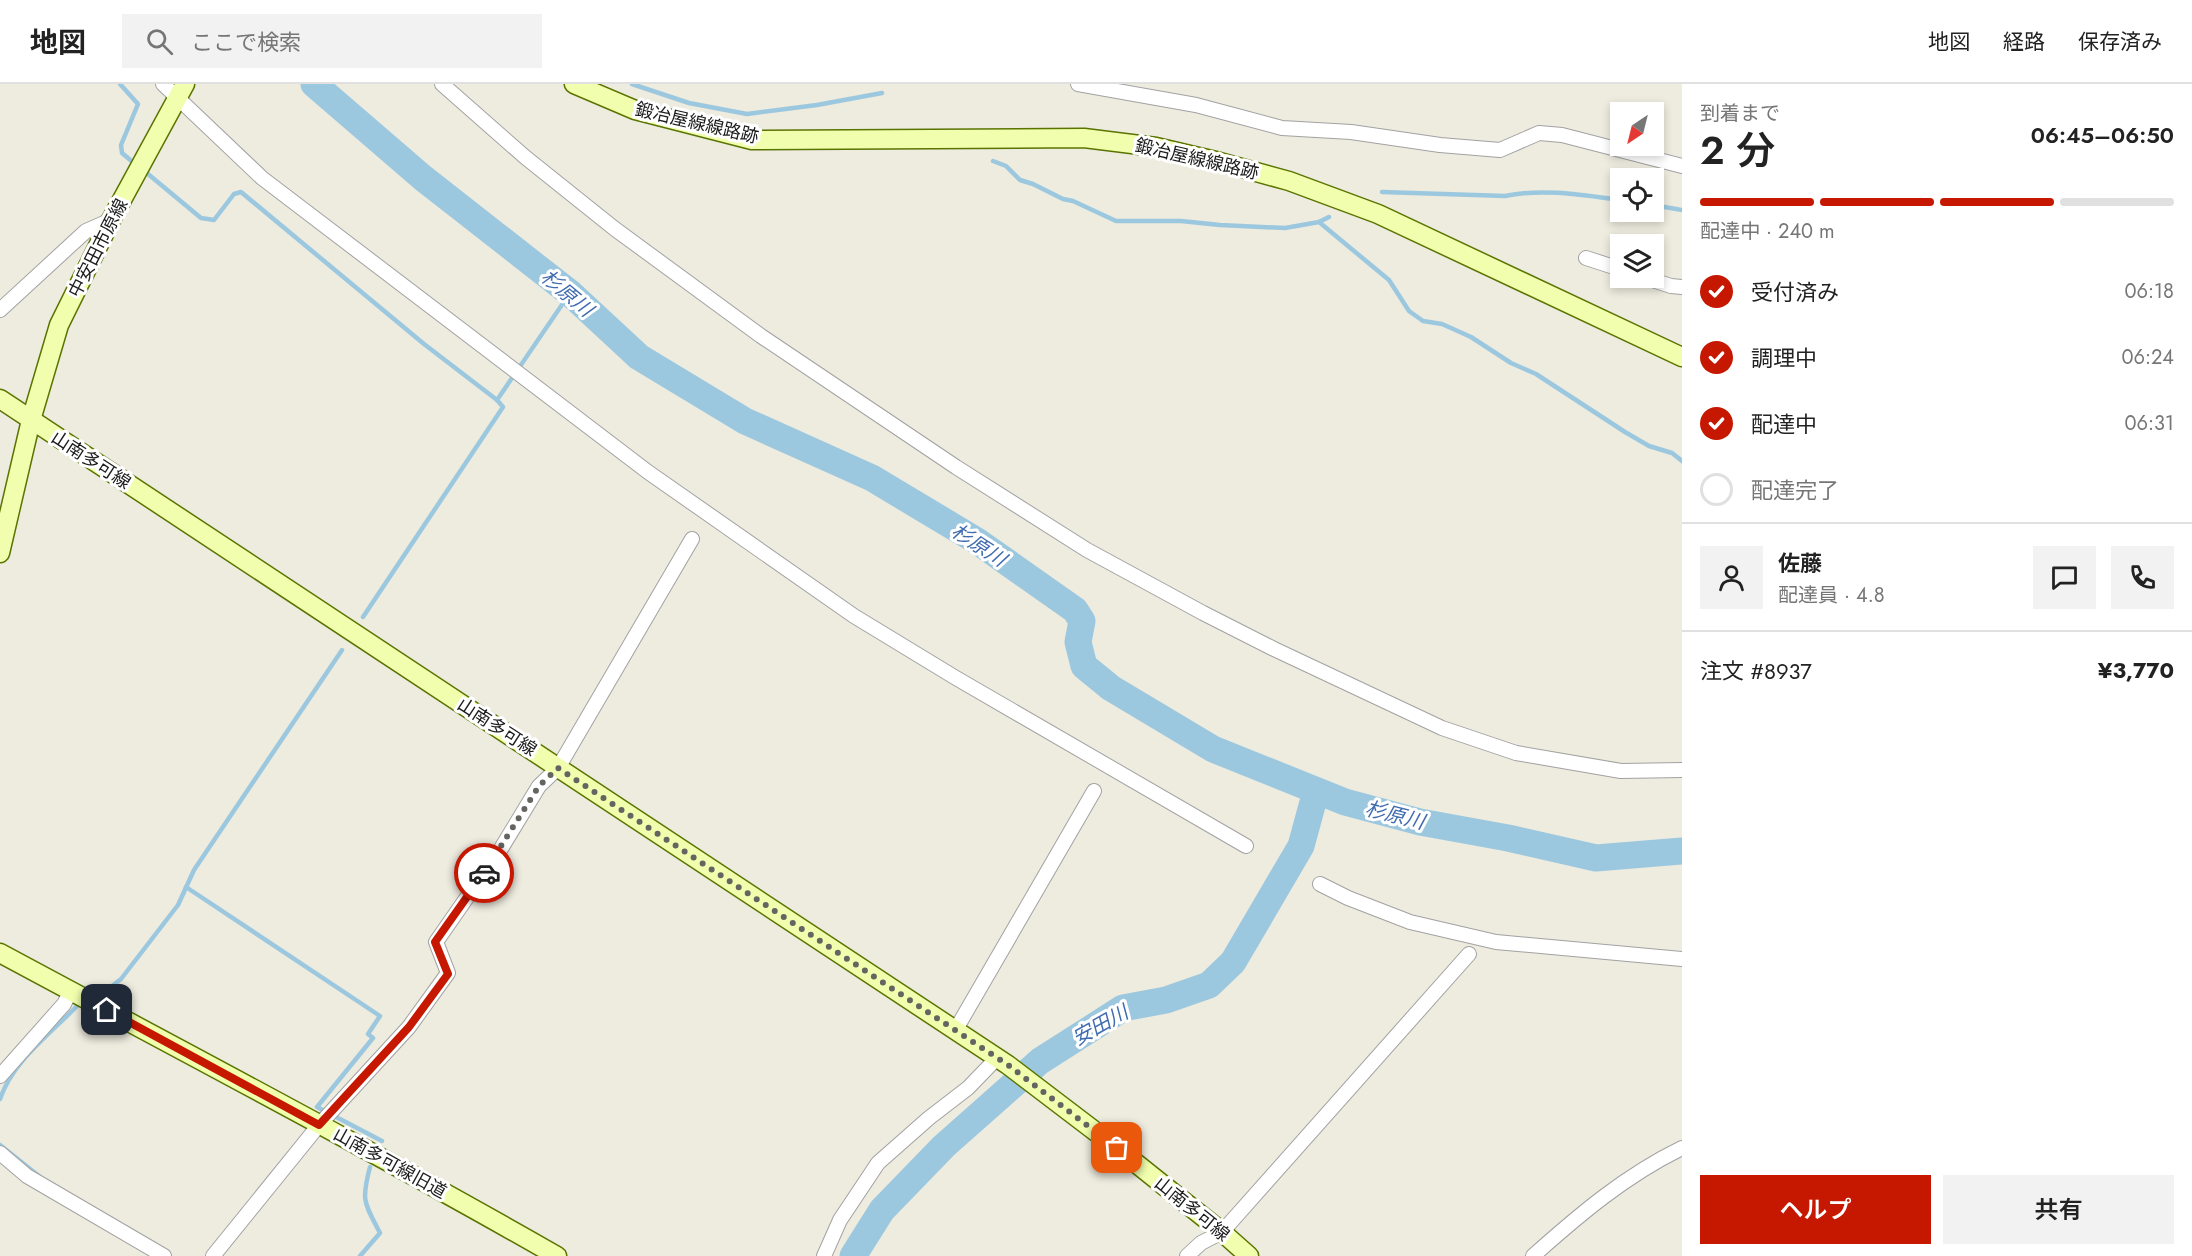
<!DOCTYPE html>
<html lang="ja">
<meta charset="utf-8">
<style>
body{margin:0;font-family:Jost,"Noto Sans JP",sans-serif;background:#f2f2f2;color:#222;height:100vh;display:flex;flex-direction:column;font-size:22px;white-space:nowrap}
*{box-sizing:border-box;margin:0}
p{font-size:20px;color:#767676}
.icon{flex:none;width:33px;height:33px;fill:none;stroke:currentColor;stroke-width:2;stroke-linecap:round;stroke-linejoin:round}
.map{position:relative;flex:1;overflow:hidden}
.sheet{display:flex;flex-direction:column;background:#fff;width:510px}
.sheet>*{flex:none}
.needle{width:39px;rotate:215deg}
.buttons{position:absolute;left:1610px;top:18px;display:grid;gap:12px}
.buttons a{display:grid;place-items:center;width:54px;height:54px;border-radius:0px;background:#fff;box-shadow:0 3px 9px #0003;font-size:30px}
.pin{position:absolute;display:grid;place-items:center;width:51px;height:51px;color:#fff;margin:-26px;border-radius:12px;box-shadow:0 3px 9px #0006}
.courier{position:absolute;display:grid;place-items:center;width:60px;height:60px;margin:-30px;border:4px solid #c61700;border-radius:50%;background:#fff;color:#222;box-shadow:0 2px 8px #0007}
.overview em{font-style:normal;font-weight:600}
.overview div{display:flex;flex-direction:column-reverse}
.overview{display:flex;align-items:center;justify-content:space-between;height:102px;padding:0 18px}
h1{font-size:39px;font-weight:600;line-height:45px}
.bar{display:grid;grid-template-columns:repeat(4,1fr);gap:9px 6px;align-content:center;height:72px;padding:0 18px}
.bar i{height:8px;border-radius:4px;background:#e0e0e0}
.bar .current{background:#c61700}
.bar p{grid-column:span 4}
.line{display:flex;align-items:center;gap:15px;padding:0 18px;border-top:2px solid #e0e0e0}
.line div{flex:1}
.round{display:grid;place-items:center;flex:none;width:63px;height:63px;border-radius:0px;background:#f2f2f2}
ol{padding:0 18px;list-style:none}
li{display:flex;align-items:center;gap:18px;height:66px}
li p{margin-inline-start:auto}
li .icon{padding:6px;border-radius:50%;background:#c61700;color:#fff;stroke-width:4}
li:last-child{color:#767676}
li i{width:33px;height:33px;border:3px solid #e0e0e0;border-radius:50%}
.action{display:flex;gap:12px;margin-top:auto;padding:12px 18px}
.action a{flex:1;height:69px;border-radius:0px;background:#c61700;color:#fff;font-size:24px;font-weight:600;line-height:69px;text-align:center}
.action a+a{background:#f2f2f2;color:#222}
header{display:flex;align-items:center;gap:36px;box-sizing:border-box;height:84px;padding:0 30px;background:#fff;border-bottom:2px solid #e0e0e0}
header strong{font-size:28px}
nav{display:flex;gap:33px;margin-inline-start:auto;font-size:21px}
.search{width:420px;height:54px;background:#f2f2f2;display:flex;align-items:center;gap:15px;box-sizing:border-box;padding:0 21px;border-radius:0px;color:#767676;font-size:22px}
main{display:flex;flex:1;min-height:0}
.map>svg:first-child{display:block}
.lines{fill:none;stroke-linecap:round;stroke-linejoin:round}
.stream{stroke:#9cc8df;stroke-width:4.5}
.river{stroke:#9cc8df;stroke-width:27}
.street-casing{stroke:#a2a2a2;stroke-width:16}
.secondary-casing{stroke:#5a7400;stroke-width:21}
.street{stroke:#fff;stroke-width:14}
.secondary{stroke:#f0fead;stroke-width:18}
.done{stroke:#656460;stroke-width:6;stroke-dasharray:0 10.8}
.route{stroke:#c61700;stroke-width:8}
.labels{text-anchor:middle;stroke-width:6;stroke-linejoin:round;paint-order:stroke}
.street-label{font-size:18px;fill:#1b1b1b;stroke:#fff}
.water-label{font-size:20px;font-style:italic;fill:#426cb0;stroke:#fff}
</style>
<header>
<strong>地図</strong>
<div class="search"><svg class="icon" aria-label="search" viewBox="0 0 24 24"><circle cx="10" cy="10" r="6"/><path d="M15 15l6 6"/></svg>ここで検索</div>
<nav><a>地図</a><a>経路</a><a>保存済み</a></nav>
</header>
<main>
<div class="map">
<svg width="1682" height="1172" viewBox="0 0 1682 1172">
<rect width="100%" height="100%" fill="#eeebdf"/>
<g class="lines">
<!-- stream -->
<g class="stream">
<polyline points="120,0 138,20 121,61 122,69 135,80"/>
<polyline points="632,0 689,19 747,30 817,21 882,9"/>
<polyline points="993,77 1006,82 1020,96 1033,100 1063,115 1073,117 1116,137 1181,137 1220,141 1285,144 1319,138 1329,133"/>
<polyline points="142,85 201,134 214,136 234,110 241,108 424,260 497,316"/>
<path d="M1382 108 1505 112C1542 104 1583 111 1620 116"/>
<polyline points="1653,121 1682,126"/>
<polyline points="1319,138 1389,196 1409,227 1423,237 1442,240 1471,253 1511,279 1536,290 1625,348 1649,362 1672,369 1682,377"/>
<polyline points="363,533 503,323 497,316 570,209"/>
<polyline points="186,803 380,932 368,950 373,954 317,1023 382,1057"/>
<polyline points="111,903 121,895 178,821 194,786 342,566"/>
<path d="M0 1015C13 977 50 950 77 922"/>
<polyline points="0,1061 39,1092"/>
<path d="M360 1172 380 1149C364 1118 361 1117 370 1083"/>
</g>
<!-- river -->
<g class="river">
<polyline points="314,0 423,94 570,209 639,273 745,337 872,394 977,457 1075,526 1082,537 1078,558 1084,582 1111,604 1213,665 1345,718 1420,738 1508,754 1596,774 1682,767"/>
<polyline points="853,1172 882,1126 944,1062 1040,977 1123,924 1166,916 1209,901 1233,878 1301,762 1316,707"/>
</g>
<!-- street casing -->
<g class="street-casing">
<g id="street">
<polyline points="163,0 262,94 648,388 854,532 956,594 1246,762"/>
<polyline points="442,0 525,73 615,145 761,252 956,383 1087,466 1203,529 1274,565 1442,644 1516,669 1621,687 1682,686"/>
<polyline points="1078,0 1196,21 1282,44 1351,48 1440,61 1500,66 1539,49 1562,51 1682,82"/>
<polyline points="1586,174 1620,185"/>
<polyline points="1646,194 1671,202 1682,203"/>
<polyline points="0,226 86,147 111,136"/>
<polyline points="1320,800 1348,814 1410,838 1496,858 1682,875"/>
<polyline points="951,944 959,940 1094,707"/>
<polyline points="0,992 64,920 71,907"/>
<polyline points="0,1069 27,1092 164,1172"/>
<polyline points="213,1172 319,1041 409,943 448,889 436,858 502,763 539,702 558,684 692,455"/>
<polyline points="824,1172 840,1136 878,1079 929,1034 968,1004 997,974"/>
<polyline points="1187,1172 1201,1159 1222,1148 1469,870"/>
<path d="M1533 1172C1579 1131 1626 1091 1682 1064"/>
</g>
</g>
<!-- secondary casing -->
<g class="secondary-casing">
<g id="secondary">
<polyline points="574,0 635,26 752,56 1084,54 1156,63 1220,78 1289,97 1378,130 1682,273"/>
<polyline points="0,315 1008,981 1117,1064 1222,1148 1249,1172"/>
<polyline points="0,469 31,336 59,241 111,136 185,0"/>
<path d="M0 869C186 969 373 1067 557 1172"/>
</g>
</g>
<!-- street -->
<use href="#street" class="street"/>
<!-- secondary -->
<use href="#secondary" class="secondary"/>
</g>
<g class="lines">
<!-- done -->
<polyline class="done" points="484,789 539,702 558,684 1008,981 1117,1064"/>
<!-- route -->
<polyline class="route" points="107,926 319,1041 409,943 448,890 435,858 484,789"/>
</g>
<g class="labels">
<!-- street labels -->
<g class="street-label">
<text transform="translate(697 39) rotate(13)" y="6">鍛冶屋線線路跡</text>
<text transform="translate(1197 75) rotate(13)" y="6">鍛冶屋線線路跡</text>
<text transform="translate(98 164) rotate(-63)" y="6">中安田市原線</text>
<text transform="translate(91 376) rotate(33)" y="6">山南多可線</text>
<text transform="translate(497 643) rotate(33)" y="6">山南多可線</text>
<text transform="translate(390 1079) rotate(29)" y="6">山南多可線旧道</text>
<text transform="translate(1192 1125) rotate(39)" y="6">山南多可線</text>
</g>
<!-- water labels -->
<g class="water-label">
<text transform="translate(567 209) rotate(40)" y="7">杉原川</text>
<text transform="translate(979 461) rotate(33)" y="7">杉原川</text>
<text transform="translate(1395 731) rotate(14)" y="7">杉原川</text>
<text transform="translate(1100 941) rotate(-29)" y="7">安田川</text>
</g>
</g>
</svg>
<div class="buttons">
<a><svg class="needle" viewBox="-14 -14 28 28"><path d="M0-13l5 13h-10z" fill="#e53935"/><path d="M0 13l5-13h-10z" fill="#767676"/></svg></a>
<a><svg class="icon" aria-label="locate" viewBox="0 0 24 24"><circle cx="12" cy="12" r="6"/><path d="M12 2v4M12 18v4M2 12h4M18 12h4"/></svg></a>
<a><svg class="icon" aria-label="layers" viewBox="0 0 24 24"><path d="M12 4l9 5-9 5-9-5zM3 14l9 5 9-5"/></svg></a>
</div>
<div class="pin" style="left:1117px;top:1064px;background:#ea580c"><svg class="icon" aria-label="bag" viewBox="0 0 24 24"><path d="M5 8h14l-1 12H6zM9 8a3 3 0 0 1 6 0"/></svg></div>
<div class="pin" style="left:107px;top:926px;background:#1f2937"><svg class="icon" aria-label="home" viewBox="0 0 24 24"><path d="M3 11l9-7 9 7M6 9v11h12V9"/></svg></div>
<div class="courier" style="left:484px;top:789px"><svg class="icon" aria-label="car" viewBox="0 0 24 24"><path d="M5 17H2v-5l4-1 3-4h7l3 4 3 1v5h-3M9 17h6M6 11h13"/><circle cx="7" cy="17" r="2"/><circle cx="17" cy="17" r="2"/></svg></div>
</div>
<section class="sheet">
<div class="overview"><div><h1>2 分</h1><p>到着まで</p></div><em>06:45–06:50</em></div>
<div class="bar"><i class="current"></i><i class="current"></i><i class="current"></i><i></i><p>配達中 · 240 m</p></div>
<ol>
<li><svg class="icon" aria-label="check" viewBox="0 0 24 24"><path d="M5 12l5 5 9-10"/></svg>受付済み<p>06:18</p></li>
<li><svg class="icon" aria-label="check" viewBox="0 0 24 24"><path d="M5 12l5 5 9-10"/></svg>調理中<p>06:24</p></li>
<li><svg class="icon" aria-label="check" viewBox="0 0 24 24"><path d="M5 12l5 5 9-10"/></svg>配達中<p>06:31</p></li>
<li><i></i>配達完了</li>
</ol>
<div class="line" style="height:108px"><a class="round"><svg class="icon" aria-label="person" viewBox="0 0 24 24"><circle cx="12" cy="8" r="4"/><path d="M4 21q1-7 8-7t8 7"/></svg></a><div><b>佐藤</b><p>配達員 · 4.8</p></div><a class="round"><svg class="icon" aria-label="chat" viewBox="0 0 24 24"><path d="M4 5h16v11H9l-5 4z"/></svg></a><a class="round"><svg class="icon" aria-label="phone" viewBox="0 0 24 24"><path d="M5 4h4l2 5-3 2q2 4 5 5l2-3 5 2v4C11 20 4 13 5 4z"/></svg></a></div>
<div class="line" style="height:78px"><div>注文 #8937</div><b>¥3,770</b></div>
<div class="action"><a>ヘルプ</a><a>共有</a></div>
</section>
</main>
